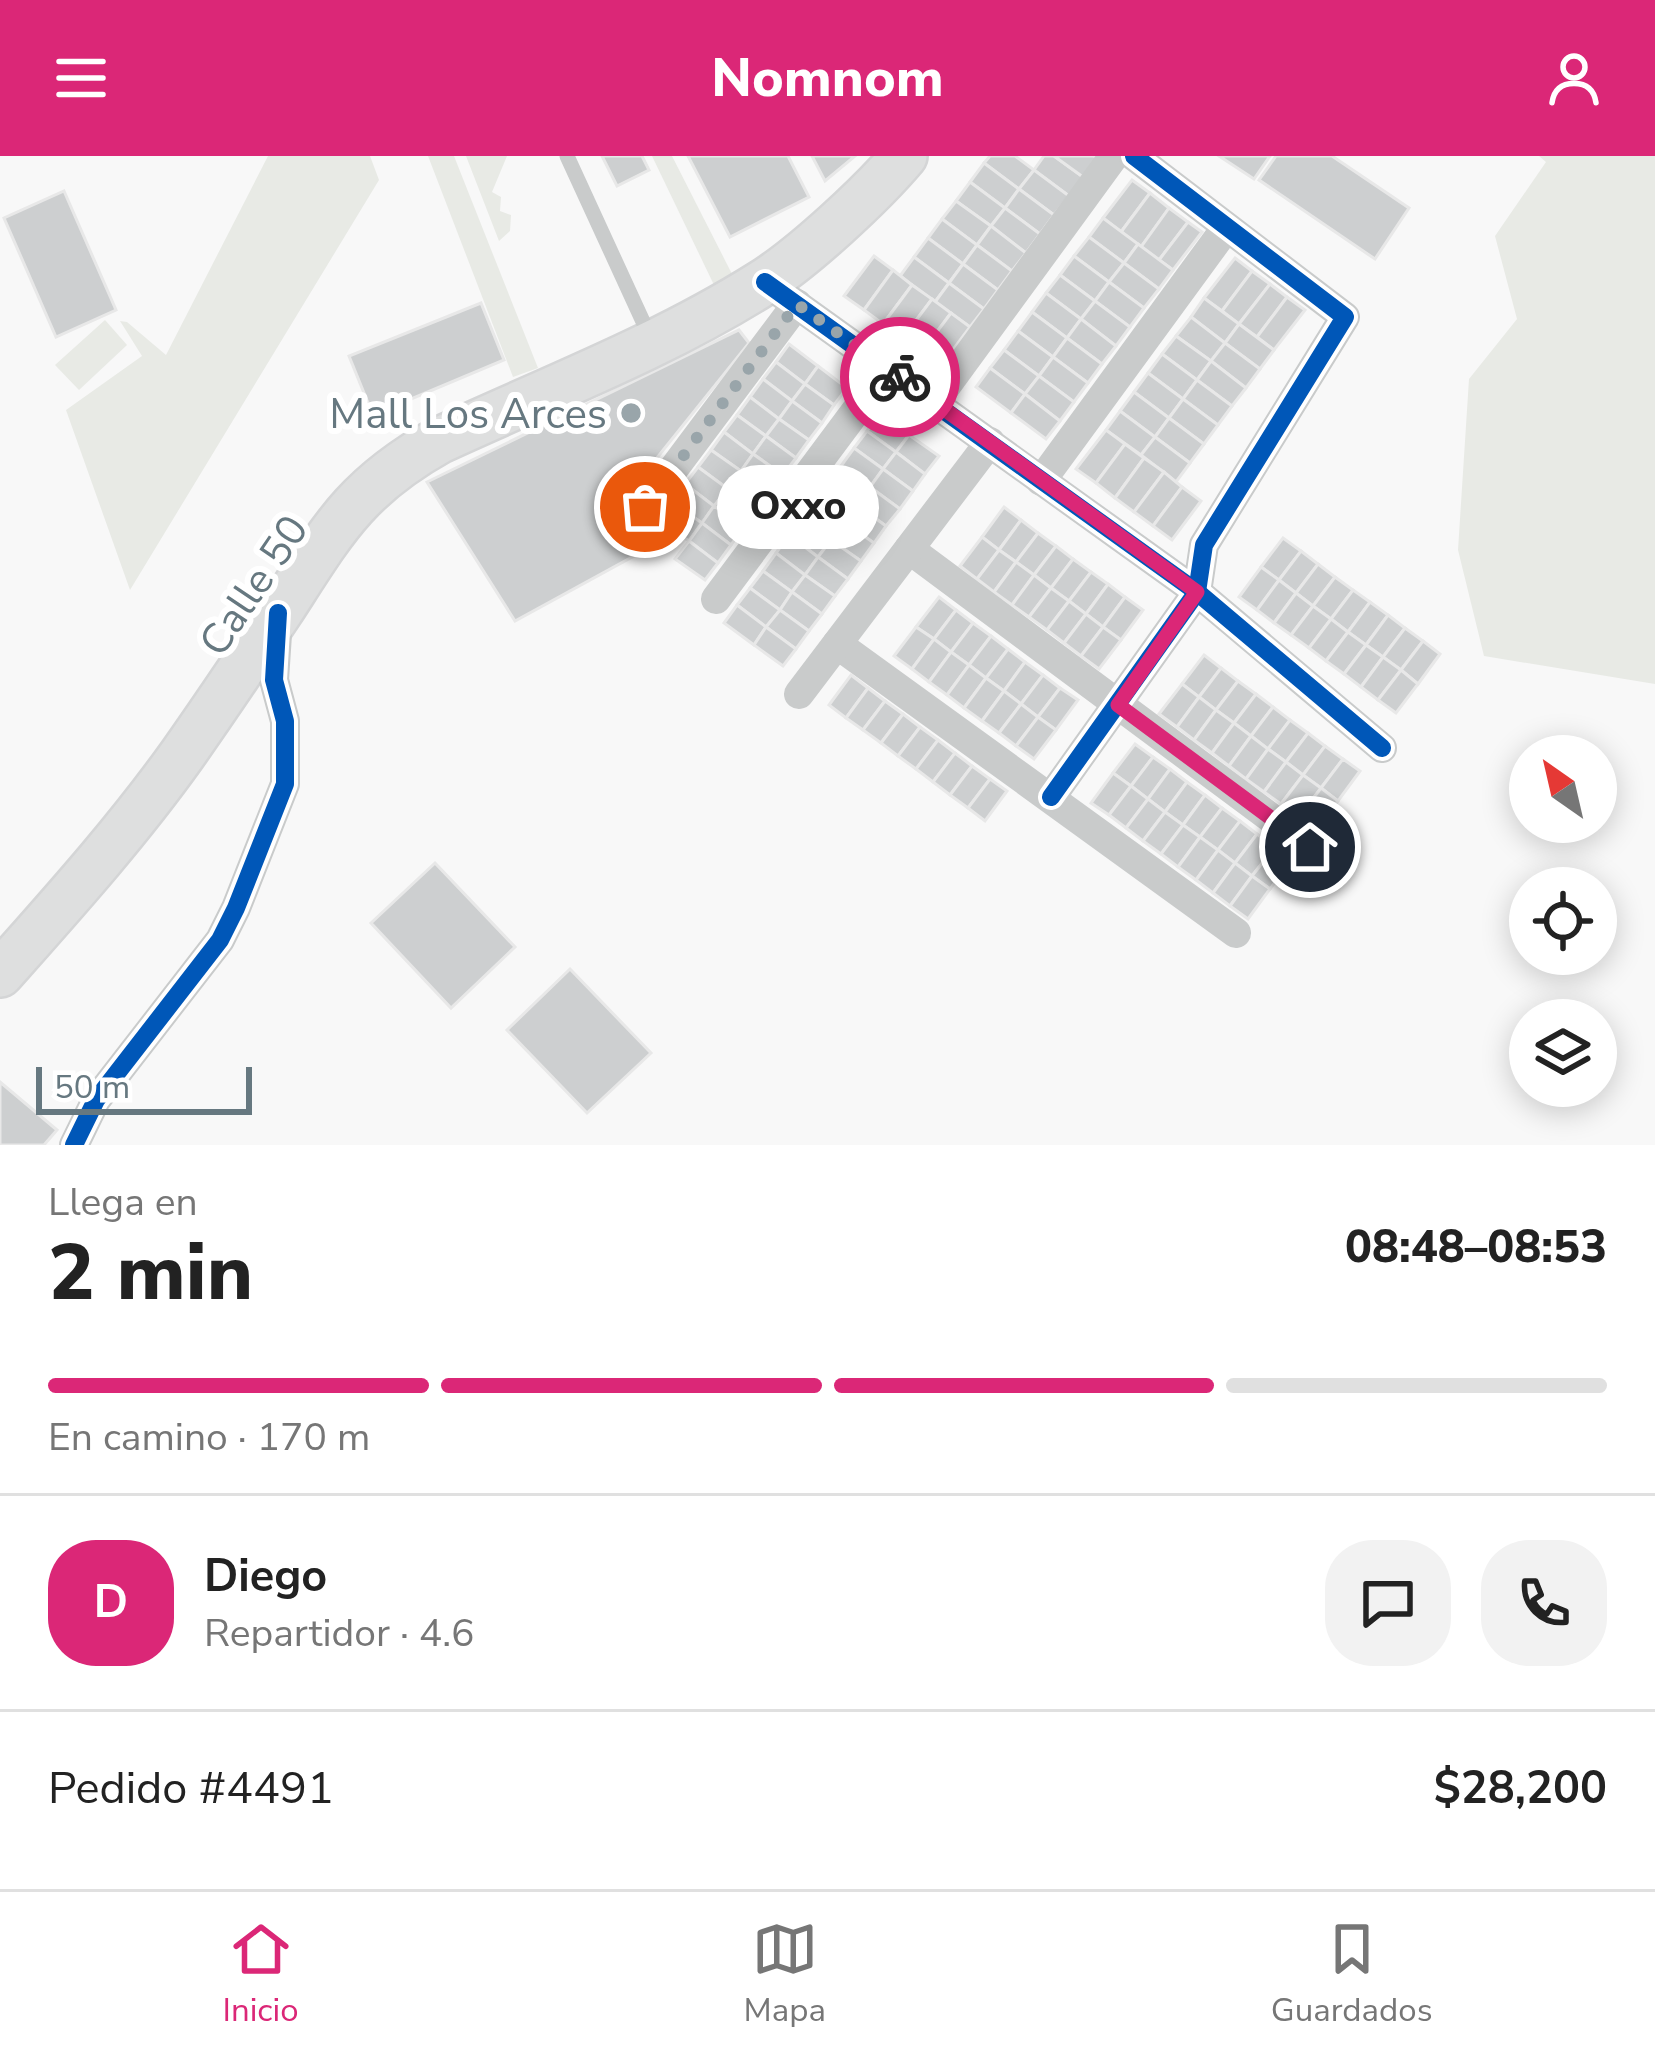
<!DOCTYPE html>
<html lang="es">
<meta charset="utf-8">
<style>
body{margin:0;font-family:"Nunito Sans",sans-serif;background:#f2f2f2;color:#222;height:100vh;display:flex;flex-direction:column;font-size:45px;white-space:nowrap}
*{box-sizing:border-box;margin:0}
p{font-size:39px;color:#767676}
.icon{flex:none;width:66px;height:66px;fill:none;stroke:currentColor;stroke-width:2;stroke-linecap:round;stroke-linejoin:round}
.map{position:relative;height:989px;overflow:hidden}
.sheet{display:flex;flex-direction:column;background:#fff;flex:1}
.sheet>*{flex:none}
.needle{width:78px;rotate:326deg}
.tools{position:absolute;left:1509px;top:579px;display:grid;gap:24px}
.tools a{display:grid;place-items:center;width:108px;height:108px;border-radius:50%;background:#fff;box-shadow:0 6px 30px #0003;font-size:60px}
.scale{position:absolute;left:36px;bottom:30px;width:216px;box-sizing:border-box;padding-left:12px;border:6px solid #667880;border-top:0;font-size:33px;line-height:42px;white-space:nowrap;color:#667880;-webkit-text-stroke:9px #fff;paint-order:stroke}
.pin{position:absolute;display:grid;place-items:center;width:102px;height:102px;color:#fff;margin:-51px;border:6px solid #fff;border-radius:50%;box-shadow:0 3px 12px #0007}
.courier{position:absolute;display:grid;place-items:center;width:120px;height:120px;margin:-60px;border:9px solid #db2777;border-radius:50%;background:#fff;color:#222;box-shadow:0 3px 15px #0007}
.bubble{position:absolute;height:84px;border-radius:42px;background:#fff;box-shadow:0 6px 30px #0003;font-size:39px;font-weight:800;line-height:84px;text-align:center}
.headline em{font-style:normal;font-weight:800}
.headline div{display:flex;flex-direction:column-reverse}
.headline{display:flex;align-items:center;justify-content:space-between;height:204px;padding:0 48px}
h1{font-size:78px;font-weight:800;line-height:90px}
.bar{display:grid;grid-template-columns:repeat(4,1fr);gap:18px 12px;align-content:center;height:144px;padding:0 48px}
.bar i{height:15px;border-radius:9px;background:#e0e0e0}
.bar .selected{background:#db2777}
.bar p{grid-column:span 4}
.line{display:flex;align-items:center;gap:30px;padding:0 48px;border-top:3px solid #e0e0e0}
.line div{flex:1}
.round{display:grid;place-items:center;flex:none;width:126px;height:126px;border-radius:48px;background:#f2f2f2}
header{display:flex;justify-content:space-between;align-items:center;height:156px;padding:0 48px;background:#db2777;color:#fff;font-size:54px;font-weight:800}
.dock{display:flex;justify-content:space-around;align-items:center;height:168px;border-top:3px solid #e0e0e0;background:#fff;font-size:33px;color:#767676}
.dock a{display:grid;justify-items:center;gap:6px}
.dock .selected{color:#db2777}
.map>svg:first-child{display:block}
.green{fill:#e8eae5}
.building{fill:#cdcfd0;stroke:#e8e8e8;stroke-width:3}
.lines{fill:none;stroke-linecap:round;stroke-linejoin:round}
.secondary-casing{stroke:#d4d5d6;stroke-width:50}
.service{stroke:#c9cbcb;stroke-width:15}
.minor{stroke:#c9cbcb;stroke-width:30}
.secondary{stroke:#dedfdf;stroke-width:45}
.cycleway-casing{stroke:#fff;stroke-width:26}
.cycleway{stroke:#0057b8;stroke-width:18}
.done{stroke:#99a5aa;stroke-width:12;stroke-dasharray:0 21.6}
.route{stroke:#db2777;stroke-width:15}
.poi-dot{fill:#99a5aa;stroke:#fff;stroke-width:4.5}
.labels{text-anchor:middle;stroke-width:12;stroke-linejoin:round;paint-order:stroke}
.poi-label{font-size:42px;fill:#667880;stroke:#fff;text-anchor:end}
.street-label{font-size:42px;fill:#667880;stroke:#fff}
</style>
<header><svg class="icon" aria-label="menu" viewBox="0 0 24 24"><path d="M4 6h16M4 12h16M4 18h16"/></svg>Nomnom<svg class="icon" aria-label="person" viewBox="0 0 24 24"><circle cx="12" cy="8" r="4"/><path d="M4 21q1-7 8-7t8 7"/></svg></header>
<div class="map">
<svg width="1655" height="989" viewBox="0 0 1655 989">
<rect width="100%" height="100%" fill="#f8f8f8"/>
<!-- green -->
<g class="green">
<polygon points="268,0 370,0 379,24 130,434 66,254 142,200 120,165 127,166 166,199"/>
<polygon points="428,0 454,0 538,212 513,221"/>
<polygon points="466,0 507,0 492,36 501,41 500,55 511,59 510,75 499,85"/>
<polygon points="652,0 672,0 732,118 714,129"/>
<polygon points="1539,0 1655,0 1655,528 1484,500 1458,394 1469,223 1517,163 1495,80 1546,6"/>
<polygon points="105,164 127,189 79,234 55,209"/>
</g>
<!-- building -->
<g class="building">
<polygon points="602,0 642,0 649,14 617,30"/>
<polygon points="688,0 788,0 809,41 730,81"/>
<polygon points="812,0 855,0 825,25"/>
<polygon points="990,0 1015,0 1034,14 1019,33 984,7"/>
<polygon points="1044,0 1054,0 1083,21 1069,40 1034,14"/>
<polygon points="1054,0 1094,0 1097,3 1083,21"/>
<polygon points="1219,0 1270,0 1254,23"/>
<polygon points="1276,0 1332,0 1409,52 1375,103 1259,24"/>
<polygon points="984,7 1019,33 1005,52 970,26"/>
<polygon points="1034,14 1069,40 1054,59 1019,33"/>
<polygon points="1132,24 1150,37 1121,76 1103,62"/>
<polygon points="970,26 1005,52 991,70 956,45"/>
<polygon points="1019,33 1054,59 1040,78 1005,52"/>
<polygon points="64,35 116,154 56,181 4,62"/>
<polygon points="1150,37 1169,52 1141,91 1121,76"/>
<polygon points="956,45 991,70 977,89 942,63"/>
<polygon points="1005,52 1040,78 1026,97 991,70"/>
<polygon points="1169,52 1188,66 1159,104 1141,91"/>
<polygon points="1103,62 1138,88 1124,107 1089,81"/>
<polygon points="942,63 977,89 963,108 928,82"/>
<polygon points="1188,66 1202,76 1173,114 1159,104"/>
<polygon points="991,70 1026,97 1012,115 977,89"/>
<polygon points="1089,81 1124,107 1109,126 1074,100"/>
<polygon points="928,82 963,108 949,127 914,101"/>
<polygon points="1138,88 1173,114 1159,133 1124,107"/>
<polygon points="977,89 1012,115 998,134 963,108"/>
<polygon points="874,100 893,114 864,154 844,140"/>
<polygon points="1074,100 1109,126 1095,145 1060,119"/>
<polygon points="914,101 949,127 935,146 900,120"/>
<polygon points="1235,102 1252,115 1222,155 1204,142"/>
<polygon points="1124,107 1159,133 1144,152 1109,126"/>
<polygon points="963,108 998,134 984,153 949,127"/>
<polygon points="893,114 912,129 883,168 864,154"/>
<polygon points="1252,115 1270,128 1239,168 1222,155"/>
<polygon points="1060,119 1095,145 1081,163 1046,137"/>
<polygon points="1109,126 1144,152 1130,171 1095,145"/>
<polygon points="949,127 984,153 970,171 935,146"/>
<polygon points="1270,128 1287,141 1257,181 1239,168"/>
<polygon points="912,129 932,143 902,183 883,168"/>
<polygon points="1046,137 1081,163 1067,182 1032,156"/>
<polygon points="1287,141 1305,154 1274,194 1257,181"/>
<polygon points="1204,142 1239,168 1225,187 1191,161"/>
<polygon points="932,143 951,157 921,197 902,183"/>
<polygon points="1095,145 1130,171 1116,190 1081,163"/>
<polygon points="481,147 504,204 373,259 349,200"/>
<polygon points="1032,156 1067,182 1053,201 1018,175"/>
<polygon points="951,157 970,171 940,211 921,197"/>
<polygon points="1191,161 1225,187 1211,205 1176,180"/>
<polygon points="1081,163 1116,190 1102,208 1067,182"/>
<polygon points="1239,168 1274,194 1260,213 1225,187"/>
<polygon points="739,174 749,187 620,348 643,395 515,465 427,326"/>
<polygon points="1018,175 1053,201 1039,220 1004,194"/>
<polygon points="1176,180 1211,205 1197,224 1162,198"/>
<polygon points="1067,182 1102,208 1088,227 1053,201"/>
<polygon points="1225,187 1260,213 1246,232 1211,205"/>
<polygon points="789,188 818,210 805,228 776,206"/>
<polygon points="1004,194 1039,220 1025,238 990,212"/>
<polygon points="1162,198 1197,224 1183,243 1148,217"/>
<polygon points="1053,201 1088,227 1074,246 1039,220"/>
<polygon points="1211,205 1246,232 1232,250 1197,224"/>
<polygon points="776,206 805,228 792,245 763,223"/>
<polygon points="818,210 847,232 834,249 805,228"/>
<polygon points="990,212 1025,238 1011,257 976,231"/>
<polygon points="1148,217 1183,243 1169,262 1134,236"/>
<polygon points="1039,220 1074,246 1060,265 1025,238"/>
<polygon points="763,223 792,245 779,263 750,241"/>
<polygon points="1197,224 1232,250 1218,269 1183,243"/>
<polygon points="805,228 834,249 822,267 792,245"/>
<polygon points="1134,236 1169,262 1155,281 1120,255"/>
<polygon points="1025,238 1060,265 1046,283 1011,257"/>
<polygon points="750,241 779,263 766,280 737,259"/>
<polygon points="1183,243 1218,269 1204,288 1169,262"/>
<polygon points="792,245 822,267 809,284 779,263"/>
<polygon points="1120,255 1155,281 1141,299 1106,274"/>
<polygon points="880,257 909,279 896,296 867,275"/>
<polygon points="737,259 766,280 753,298 724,276"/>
<polygon points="1169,262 1204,288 1190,307 1155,281"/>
<polygon points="779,263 809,284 796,302 766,280"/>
<polygon points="1106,274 1125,288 1096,327 1076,313"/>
<polygon points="867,275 896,296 883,313 854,292"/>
<polygon points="724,276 753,298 741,315 711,294"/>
<polygon points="909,279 939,300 925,318 896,296"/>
<polygon points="766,280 796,302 783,319 753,298"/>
<polygon points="1155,281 1190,307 1176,326 1141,299"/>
<polygon points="1125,288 1144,302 1115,342 1096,327"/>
<polygon points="854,292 883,313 870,331 841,310"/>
<polygon points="711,294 741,315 728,333 698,311"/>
<polygon points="896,296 925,318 913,335 883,313"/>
<polygon points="753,298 783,319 770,337 741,315"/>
<polygon points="1144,302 1164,316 1134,356 1115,342"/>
<polygon points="841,310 870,331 857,349 828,327"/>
<polygon points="698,311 728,333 714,350 685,328"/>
<polygon points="883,313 913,335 900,353 870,331"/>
<polygon points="741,315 770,337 757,354 728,333"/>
<polygon points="1164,316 1182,331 1153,370 1134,356"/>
<polygon points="828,327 857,349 844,366 815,345"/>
<polygon points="685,328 714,350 702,367 672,346"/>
<polygon points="870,331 900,353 886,370 857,349"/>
<polygon points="1182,331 1201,345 1172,384 1153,370"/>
<polygon points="728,333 757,354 744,371 714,350"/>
<polygon points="815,345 844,366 831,384 802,362"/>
<polygon points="672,346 702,367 689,385 659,364"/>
<polygon points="857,349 886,370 874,387 844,366"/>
<polygon points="714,350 744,371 731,389 702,367"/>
<polygon points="1004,351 1021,364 999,394 982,381"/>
<polygon points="802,362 831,384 818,401 789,379"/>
<polygon points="1021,364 1038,377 1016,406 999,394"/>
<polygon points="844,366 874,387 861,405 831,384"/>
<polygon points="702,367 731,389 718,407 689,385"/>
<polygon points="1038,377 1056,390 1034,419 1016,406"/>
<polygon points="789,379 818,401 805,419 776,397"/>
<polygon points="982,381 999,394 977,423 960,410"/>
<polygon points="1283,382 1301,395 1279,424 1261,411"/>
<polygon points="831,384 861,405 848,423 818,401"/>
<polygon points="689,385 718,407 705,424 675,403"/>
<polygon points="1056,390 1073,403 1051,432 1034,419"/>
<polygon points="999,394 1016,406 994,436 977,423"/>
<polygon points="1301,395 1318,408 1296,437 1279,424"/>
<polygon points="776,397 805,419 792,436 763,415"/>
<polygon points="818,401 848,423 835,440 805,419"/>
<polygon points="1073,403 1091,416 1069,445 1051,432"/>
<polygon points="1016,406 1034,419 1012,449 994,436"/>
<polygon points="1318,408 1335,421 1313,450 1296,437"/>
<polygon points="1261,411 1279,424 1257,454 1239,441"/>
<polygon points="763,415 792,436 780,454 750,432"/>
<polygon points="1091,416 1108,428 1086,458 1069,445"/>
<polygon points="805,419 835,440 822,458 792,436"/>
<polygon points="1034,419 1051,432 1029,461 1012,449"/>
<polygon points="1335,421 1353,434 1331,463 1313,450"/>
<polygon points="1279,424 1296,437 1274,467 1257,454"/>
<polygon points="1108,428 1125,441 1103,471 1086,458"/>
<polygon points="750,432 780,454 766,471 737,449"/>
<polygon points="1051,432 1069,445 1047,474 1029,461"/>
<polygon points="1353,434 1370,446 1348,476 1331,463"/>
<polygon points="792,436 822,458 809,475 780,454"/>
<polygon points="1296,437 1313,450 1291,479 1274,467"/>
<polygon points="939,441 956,454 934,483 916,471"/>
<polygon points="1125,441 1143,454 1121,484 1103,471"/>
<polygon points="1069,445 1086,458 1064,487 1047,474"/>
<polygon points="1370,446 1388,459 1366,489 1348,476"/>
<polygon points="737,449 766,471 754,489 724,467"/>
<polygon points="1313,450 1331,463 1309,492 1291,479"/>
<polygon points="780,454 809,475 796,493 766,471"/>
<polygon points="956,454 973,467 951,496 934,483"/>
<polygon points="1086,458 1103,471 1081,500 1064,487"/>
<polygon points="1388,459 1405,472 1383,501 1366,489"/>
<polygon points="1331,463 1348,476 1326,505 1309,492"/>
<polygon points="973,467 991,480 969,509 951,496"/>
<polygon points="766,471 796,493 783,510 754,489"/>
<polygon points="916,471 934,483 912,513 894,500"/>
<polygon points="1103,471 1121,484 1099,513 1081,500"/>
<polygon points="1405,472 1423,485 1401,514 1383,501"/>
<polygon points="1348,476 1366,489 1344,518 1326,505"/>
<polygon points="991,480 1008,493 986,522 969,509"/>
<polygon points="934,483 951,496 929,526 912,513"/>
<polygon points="1423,485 1440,498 1418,528 1401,514"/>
<polygon points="1366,489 1383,501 1361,531 1344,518"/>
<polygon points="1008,493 1025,506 1004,535 986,522"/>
<polygon points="951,496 969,509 947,539 929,526"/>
<polygon points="1204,499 1221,512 1199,541 1182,528"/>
<polygon points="1383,501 1401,514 1378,544 1361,531"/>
<polygon points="1025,506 1043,519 1021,548 1004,535"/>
<polygon points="969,509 986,522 964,552 947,539"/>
<polygon points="1221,512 1238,525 1216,554 1199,541"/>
<polygon points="1401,514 1418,528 1396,557 1378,544"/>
<polygon points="851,519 868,532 846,562 829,549"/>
<polygon points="1043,519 1060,532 1038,561 1021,548"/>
<polygon points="986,522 1004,535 982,565 964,552"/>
<polygon points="1238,525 1256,538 1234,567 1216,554"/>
<polygon points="1182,528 1199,541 1177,571 1159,558"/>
<polygon points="868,532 885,545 863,574 846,562"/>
<polygon points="1060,532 1078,544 1056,574 1038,561"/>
<polygon points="1004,535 1021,548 999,577 982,565"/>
<polygon points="1256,538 1273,551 1251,580 1234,567"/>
<polygon points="1199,541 1216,554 1194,584 1177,571"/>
<polygon points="885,545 903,558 881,587 863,574"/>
<polygon points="1021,548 1038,561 1016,590 999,577"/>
<polygon points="1273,551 1290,564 1268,593 1251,580"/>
<polygon points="1216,554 1234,567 1212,597 1194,584"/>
<polygon points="903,558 920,571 898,600 881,587"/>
<polygon points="1038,561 1056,574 1034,603 1016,590"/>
<polygon points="1290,564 1308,577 1286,606 1268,593"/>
<polygon points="1234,567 1251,580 1229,610 1212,597"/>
<polygon points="920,571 938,584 916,613 898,600"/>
<polygon points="1308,577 1325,590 1303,619 1286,606"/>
<polygon points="1251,580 1268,593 1246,623 1229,610"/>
<polygon points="938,584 955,597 933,626 916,613"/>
<polygon points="1135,588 1153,601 1131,630 1113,617"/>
<polygon points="1325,590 1343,603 1321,632 1303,619"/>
<polygon points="1268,593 1286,606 1264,636 1246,623"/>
<polygon points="955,597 972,610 950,639 933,626"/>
<polygon points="1153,601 1170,613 1148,643 1131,630"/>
<polygon points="1343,603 1360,615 1338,645 1321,632"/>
<polygon points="1286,606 1303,619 1281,648 1264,636"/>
<polygon points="972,610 990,623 968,652 950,639"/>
<polygon points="1170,613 1187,626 1165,656 1148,643"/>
<polygon points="1113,617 1131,630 1109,659 1091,647"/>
<polygon points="1303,619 1321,632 1299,661 1281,648"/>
<polygon points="990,623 1007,635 985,665 968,652"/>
<polygon points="1187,626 1205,639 1183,669 1165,656"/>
<polygon points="1131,630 1148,643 1126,672 1109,659"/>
<polygon points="1321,632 1338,645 1316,674 1299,661"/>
<polygon points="1205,639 1222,652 1200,681 1183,669"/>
<polygon points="1148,643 1165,656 1143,685 1126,672"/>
<polygon points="1222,652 1240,665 1218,694 1200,681"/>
<polygon points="1165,656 1183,669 1161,698 1143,685"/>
<polygon points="1240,665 1257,678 1235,707 1218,694"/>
<polygon points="1183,669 1200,681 1178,711 1161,698"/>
<polygon points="1257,678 1275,691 1252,720 1235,707"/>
<polygon points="1200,681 1218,694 1196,724 1178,711"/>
<polygon points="1275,691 1292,704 1270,733 1252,720"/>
<polygon points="1218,694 1235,707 1213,737 1196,724"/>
<polygon points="435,707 515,791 451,852 371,767"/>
<polygon points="1235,707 1252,720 1230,750 1213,737"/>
<polygon points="1252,720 1270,733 1248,763 1230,750"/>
<polygon points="570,813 651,897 587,957 507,874"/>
<polygon points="0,926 57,974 44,989 0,989"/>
</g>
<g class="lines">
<!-- secondary casing -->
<g class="secondary-casing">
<path id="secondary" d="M0 818C63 747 127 676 182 599 215 552 248 503 280 455 332 375 354 332 440 284 548 234 661 191 761 128 803 102 872 38 904 0"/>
</g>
<!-- service -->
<polyline class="service" points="567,0 651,183"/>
<!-- minor -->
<g class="minor">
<polyline points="765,126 1197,436 1382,592"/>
<polyline points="935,245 1114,0"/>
<polyline points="1041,325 1226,72"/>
<polyline points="645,351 797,148"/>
<polyline points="909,393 1310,691"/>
<polyline points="716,443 888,212"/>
<polyline points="837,488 1236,777"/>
<polyline points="799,538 990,286"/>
<polyline points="1051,641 1197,436 1204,389 1345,161 1134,0"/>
<polyline points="74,989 96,944 220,784 236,752 285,628 285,565 274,524 278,463"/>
</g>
<!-- secondary -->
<use href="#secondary" class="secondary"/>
<!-- cycleway casing -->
<g class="cycleway-casing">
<g id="cycleway">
<polyline points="765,126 1197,436 1382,592"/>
<polyline points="1051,641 1197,436 1204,389 1345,161 1134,0"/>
<polyline points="74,989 96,944 220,784 236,752 285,628 285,565 274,524 278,457"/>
</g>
</g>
<!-- cycleway -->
<use href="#cycleway" class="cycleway"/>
</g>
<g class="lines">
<!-- done -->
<polyline class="done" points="645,351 797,148 900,221"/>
<!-- route -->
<polyline class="route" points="900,221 1197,436 1118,549 1310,691"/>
</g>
<!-- markers -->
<circle class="poi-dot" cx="631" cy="257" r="12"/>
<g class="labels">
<!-- poi labels -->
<g class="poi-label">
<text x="607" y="272">Mall Los Arces</text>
</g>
<!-- street labels -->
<g class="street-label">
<text transform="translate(253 429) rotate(-56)" y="15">Calle 50</text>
</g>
</g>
</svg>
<div class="tools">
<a><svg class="needle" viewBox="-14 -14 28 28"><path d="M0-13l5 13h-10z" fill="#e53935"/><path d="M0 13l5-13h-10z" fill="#767676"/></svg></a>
<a><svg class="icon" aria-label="locate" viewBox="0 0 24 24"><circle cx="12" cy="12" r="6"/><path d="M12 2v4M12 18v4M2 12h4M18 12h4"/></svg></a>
<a><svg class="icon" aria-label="layers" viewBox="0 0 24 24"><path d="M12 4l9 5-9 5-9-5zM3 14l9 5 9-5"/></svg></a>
</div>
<div class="scale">50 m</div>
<div class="pin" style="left:645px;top:351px;background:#ea580c"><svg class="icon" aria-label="bag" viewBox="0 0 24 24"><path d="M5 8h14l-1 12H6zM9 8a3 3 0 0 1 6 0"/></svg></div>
<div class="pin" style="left:1310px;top:691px;background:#1f2937"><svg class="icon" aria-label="home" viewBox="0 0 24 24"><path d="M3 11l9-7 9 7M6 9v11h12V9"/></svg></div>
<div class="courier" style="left:900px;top:221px"><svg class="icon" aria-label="bike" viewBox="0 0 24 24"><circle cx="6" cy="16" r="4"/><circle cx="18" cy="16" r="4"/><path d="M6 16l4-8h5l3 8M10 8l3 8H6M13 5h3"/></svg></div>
<div class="bubble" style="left:717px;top:309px;width:162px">Oxxo</div>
</div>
<section class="sheet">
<div class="headline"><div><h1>2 min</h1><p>Llega en</p></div><em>08:48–08:53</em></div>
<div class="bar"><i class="selected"></i><i class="selected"></i><i class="selected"></i><i></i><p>En camino · 170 m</p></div>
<div class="line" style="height:216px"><b class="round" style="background:#db2777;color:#fff">D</b><div><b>Diego</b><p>Repartidor · 4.6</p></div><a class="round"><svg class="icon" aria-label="chat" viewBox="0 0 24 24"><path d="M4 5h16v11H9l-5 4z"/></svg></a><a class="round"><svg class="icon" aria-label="phone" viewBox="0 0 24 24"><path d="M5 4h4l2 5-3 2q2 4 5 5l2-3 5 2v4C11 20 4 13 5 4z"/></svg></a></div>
<div class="line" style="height:156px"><div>Pedido #4491</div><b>$28,200</b></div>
</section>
<nav class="dock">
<a class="selected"><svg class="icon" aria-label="home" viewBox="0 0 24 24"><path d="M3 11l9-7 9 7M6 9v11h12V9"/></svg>Inicio</a>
<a><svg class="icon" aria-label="map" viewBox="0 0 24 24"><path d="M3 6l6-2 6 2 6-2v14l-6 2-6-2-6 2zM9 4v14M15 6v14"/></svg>Mapa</a>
<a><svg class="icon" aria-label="saved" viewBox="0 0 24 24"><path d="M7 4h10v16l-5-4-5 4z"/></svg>Guardados</a>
</nav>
